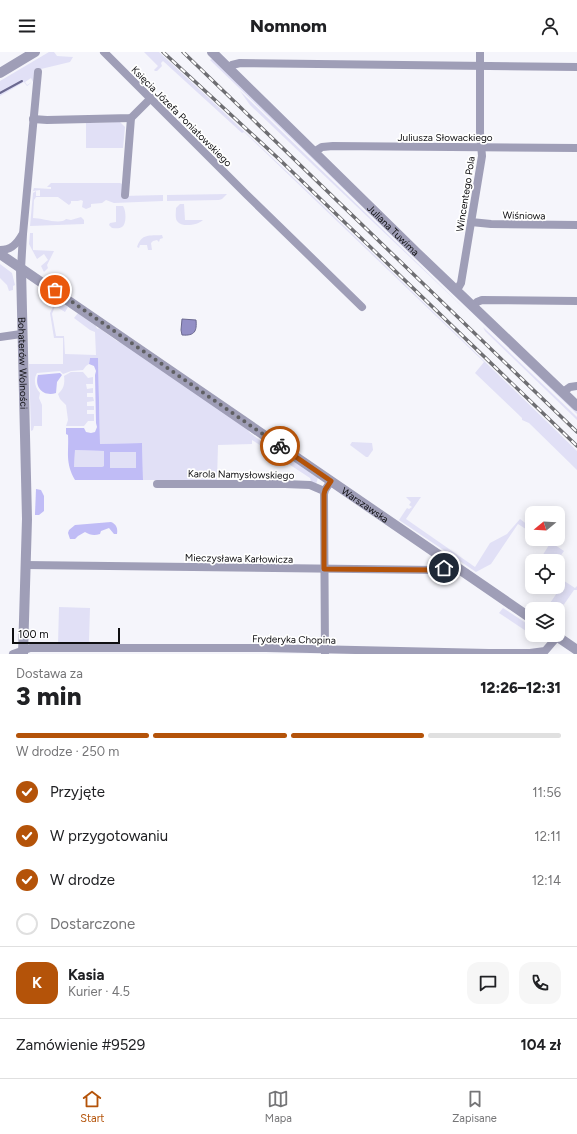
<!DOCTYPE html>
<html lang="pl">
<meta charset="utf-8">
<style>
body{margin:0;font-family:Figtree,sans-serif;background:#f6f6f6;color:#202124;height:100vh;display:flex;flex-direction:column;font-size:15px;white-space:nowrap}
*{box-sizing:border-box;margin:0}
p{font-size:13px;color:#757577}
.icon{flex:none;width:22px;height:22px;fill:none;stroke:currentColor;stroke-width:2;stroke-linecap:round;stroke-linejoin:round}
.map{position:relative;height:602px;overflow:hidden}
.details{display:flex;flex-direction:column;background:#fff;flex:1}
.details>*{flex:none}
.needle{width:26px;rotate:252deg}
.buttons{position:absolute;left:525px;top:454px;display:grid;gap:8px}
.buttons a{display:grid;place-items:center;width:40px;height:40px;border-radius:8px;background:#fff;box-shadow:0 2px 10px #0003;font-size:20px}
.scale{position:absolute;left:12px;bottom:10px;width:108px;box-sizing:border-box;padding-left:4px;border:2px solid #0f0f11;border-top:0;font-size:11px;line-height:14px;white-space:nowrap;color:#0f0f11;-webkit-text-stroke:3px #fff;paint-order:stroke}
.pin{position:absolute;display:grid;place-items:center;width:34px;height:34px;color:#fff;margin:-17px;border:2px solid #fff;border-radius:50%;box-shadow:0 1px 4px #0007}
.courier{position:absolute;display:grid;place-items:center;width:40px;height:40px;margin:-20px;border:3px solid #b45309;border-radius:50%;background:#fff;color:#222;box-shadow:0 1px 5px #0007}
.head em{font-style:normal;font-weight:800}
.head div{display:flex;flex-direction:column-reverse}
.head{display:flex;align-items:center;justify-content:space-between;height:68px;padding:0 16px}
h1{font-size:26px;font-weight:800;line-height:30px}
.bar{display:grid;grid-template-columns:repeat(4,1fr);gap:6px 4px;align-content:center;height:48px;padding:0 16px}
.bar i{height:5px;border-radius:3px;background:#e0e0e0}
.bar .selected{background:#b45309}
.bar p{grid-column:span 4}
.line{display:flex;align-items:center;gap:10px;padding:0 16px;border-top:1px solid #e0e0e0}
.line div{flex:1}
.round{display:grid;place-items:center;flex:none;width:42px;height:42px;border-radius:12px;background:#f6f6f6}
ol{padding:0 16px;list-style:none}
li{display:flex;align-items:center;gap:12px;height:44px}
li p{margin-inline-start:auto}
li .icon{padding:4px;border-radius:50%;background:#b45309;color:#fff;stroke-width:4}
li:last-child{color:#757577}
li i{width:22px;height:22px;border:2px solid #e0e0e0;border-radius:50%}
header{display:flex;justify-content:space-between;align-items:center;height:52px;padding:0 16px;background:#fff;font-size:18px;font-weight:800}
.dock{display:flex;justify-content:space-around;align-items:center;height:56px;border-top:1px solid #e0e0e0;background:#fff;font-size:11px;color:#757577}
.dock a{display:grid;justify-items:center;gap:2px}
.dock .selected{color:#b45309}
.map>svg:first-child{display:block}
.green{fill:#e1e0f6}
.forest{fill:#c0bcf6;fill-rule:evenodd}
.water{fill:#938fc6;stroke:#6b6990}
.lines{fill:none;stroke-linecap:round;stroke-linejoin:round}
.stream{stroke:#6b6990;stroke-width:2}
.minor{stroke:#9f9eb7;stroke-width:8}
.tertiary{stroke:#9f9eb7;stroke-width:10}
.rail-casing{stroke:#6e6e72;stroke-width:3.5}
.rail{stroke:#fff;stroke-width:2;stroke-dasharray:6;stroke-linecap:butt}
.done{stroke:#606063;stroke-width:4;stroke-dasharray:0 7.2}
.route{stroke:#b45309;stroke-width:5}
.labels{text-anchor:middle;stroke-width:3.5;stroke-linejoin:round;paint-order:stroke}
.street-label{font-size:10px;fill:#0f0f11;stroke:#fff}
</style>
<header><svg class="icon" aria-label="menu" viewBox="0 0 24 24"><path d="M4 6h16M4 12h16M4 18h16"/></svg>Nomnom<svg class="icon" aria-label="person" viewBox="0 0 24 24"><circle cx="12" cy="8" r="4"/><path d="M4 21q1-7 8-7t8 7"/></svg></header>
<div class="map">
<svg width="577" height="602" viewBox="0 0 577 602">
<rect width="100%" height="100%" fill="#f5f5fb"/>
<!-- green -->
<g class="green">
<polygon points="49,0 54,0 57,4 73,5 70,10 41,17 34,21 33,30 31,26 25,30 27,33 32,30 27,34 24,30 0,44 0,29"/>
<path d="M144 0H159C301 131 439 265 577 399V418L529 371 522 368V366L475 321 484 310 244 80 242 81 163 9 161 11 162 14 157 19H155L154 18 158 14Z"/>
<polygon points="213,6 577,358 577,362 210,8"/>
<polygon points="240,39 473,265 250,53"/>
<polygon points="120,70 125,75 123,96 86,96 86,71"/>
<path d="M51 131H120L122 132V144L163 143V149L114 151 106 148 102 151 91 152V155L86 157 82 155 83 149 81 148 78 149H71V151L69 153 58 145H36L34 148 33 166C42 166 60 173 66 167L71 168 81 165 84 168V172L30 174 33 141 36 139V144H40V138L33 139 34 136 51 137V135H47Z"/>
<polygon points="227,142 222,147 219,148 167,149 167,143"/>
<path d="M180 152H184L185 168H203C198 173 182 176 177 169 175 166 176 160 176 156Z"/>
<path d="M116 154H123C126 158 127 172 122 175 119 177 115 176 112 176L109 173 110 171 116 170Z"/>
<polygon points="30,181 33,181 33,198 54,199 47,213 48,216 44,220 41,214 48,208 44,202 37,207 29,192"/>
<path d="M162 183 163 186 160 187 159 190 157 188 153 189 151 191 152 198H148L147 193H140L139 196 137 195C142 181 149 184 162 183Z"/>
<polygon points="0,212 12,221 15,233 13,234 13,238 9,239 7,233 0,226"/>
<path d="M46 240 68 255 65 260 55 254 52 262 56 284H64L65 302 96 303 95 280 90 278 74 266 78 261 96 274V275L98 277 99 276 117 289 127 293 247 376 249 380 271 397 275 396 318 426 316 432 311 429 310 426 252 388V392L218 393 217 428H143L142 391 100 392 98 306H90L89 312 86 314 83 318 71 319 63 322 60 319 37 321C33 328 35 335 40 341L39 346 42 353V374H34L33 378 31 379 29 312H63V286H54L50 261 56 249 44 242Z"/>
<polygon points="483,275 577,365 577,368 485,279"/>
<path d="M83 320 88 326 93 325V332H86L87 337 93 336V341H87V345H93L94 349 87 350V354H94V358H87V362H94V369H88L84 374H66L68 368 66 353 60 347 58 342C64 337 65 331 64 324L71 320Z"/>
<polygon points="352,390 372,391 373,398 368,405 366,405 350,393"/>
<polygon points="75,398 104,399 104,414 102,415 74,415"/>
<polygon points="110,399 136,400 136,417 110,416"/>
<polygon points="406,445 421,445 406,467 475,515 490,491 507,482 520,467 532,476 532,481 518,472 491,512 476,520 399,468 407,456 409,457 412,455 409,453 411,450"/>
<polygon points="541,487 546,487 564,499 557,509 539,509 549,493"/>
<polygon points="558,525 575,536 577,534 577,538 574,538 558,561 558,557 546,557 561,535 558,532"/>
<polygon points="59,555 90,556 89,588 90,591 84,592 58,592"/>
<polygon points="503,556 532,575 532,583 499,561"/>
</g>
<!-- forest -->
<g class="forest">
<path d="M90 306H98L100 392 142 391 143 428H75C65 410 69 401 68 383L66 382V376H84L86 380 91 381 95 380 97 375 96 371 95 323 96 319 94 314 89 312ZM75 398 104 399V414L102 415H74ZM110 400H136V416H110Z"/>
<path d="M60 321 62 323 57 330 56 341C44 345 34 336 38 323Z"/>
<polygon points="36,437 41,438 44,444 44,459 39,463 35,463 35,462"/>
<path d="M111 470C116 472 118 476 117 482H114L109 476 101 479 100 482C94 484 90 483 85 480L78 484 75 487H70L68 481 69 478 75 473Z"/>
</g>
<!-- water -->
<path class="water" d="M182 267 196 268C197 279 195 284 182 283L181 278Z"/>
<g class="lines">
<!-- stream -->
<polyline class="stream" points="0,41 22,29"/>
<!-- minor -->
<g class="minor">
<polyline points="104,0 246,142 362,255"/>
<polyline points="228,16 232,13 240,11 577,15"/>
<polyline points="33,67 47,68 131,66 151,46"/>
<polyline points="314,100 322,95 333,94 577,96"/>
<polyline points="125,143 131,66"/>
<polyline points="471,170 491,172 577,173"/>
<path d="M0 198C11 198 17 192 22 183"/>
<polyline points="21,217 23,182 38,20"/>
<polyline points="457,238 461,231 482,104 480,81 480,0"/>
<polyline points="472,254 477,250 482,248 577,249"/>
<polyline points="0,285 21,282"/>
<polyline points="563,340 570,335 577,334"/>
<polyline points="157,432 285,432 310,433 324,439"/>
<polyline points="25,513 436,518 443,517 448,510"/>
<polyline points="325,601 324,442 325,438 331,429"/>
<polyline points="13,602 30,596 266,596 489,601 530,601 545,599 557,585"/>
</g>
<!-- tertiary -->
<g class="tertiary">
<path id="s1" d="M212 0 417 201 577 354"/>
<polyline points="0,21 35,0"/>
<path id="s2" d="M0 202 532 567"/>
<path id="s3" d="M21 217 27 467 23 602"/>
<polyline points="555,583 577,598"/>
</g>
<!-- rail casing -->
<g class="rail-casing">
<g id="rail">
<polyline points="163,0 280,108 577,394"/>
<polyline points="183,0 577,380"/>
</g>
</g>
<!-- rail -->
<use href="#rail" class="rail"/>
</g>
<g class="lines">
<!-- done -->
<polyline class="done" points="55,238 280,394"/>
<!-- route -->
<polyline class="route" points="280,394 331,429 325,438 324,442 324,517 436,518 444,516"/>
</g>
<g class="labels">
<!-- street labels -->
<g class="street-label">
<text transform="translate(182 64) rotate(45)" y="4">Księcia Józefa Poniatowskiego</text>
<text x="445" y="89">Juliusza Słowackiego</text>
<text transform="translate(465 142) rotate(-81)" y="4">Wincentego Pola</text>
<text transform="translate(524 163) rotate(1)" y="4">Wiśniowa</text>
<text dy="4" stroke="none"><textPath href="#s1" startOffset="254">Juliana Tuwima</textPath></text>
<text dy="4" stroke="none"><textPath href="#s3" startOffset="94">Bohaterów Wolności</textPath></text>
<text transform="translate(241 422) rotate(1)" y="4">Karola Namysłowskiego</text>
<text dy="4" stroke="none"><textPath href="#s2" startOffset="443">Warszawska</textPath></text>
<text transform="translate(239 506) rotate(1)" y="4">Mieczysława Karłowicza</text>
<text transform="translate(294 587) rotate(1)" y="4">Fryderyka Chopina</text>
</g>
</g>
</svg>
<div class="buttons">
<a><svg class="needle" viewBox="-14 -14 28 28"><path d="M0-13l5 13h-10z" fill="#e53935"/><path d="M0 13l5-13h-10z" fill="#757577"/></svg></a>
<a><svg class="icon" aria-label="locate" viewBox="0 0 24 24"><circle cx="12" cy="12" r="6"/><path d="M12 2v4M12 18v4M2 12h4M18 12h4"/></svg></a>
<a><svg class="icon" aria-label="layers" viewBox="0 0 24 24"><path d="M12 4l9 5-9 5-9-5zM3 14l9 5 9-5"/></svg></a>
</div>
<div class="scale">100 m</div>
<div class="pin" style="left:55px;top:238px;background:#ea580c"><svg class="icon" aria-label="bag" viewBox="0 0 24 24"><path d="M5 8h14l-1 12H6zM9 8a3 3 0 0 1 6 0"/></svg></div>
<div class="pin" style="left:444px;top:516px;background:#1f2937"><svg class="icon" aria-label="home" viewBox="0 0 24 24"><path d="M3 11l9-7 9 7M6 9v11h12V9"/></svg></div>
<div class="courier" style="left:280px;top:394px"><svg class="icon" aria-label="bike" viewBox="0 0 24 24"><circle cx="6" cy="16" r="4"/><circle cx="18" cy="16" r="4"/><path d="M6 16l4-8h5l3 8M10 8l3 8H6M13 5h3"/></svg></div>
</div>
<section class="details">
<div class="head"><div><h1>3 min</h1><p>Dostawa za</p></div><em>12:26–12:31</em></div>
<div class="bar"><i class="selected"></i><i class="selected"></i><i class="selected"></i><i></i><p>W drodze · 250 m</p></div>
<ol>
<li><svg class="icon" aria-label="check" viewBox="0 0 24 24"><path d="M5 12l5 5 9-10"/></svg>Przyjęte<p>11:56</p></li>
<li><svg class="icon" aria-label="check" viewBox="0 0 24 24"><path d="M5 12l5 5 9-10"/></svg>W przygotowaniu<p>12:11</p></li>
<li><svg class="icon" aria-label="check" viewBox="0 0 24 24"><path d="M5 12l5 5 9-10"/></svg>W drodze<p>12:14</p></li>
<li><i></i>Dostarczone</li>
</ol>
<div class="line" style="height:72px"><b class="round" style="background:#b45309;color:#fff">K</b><div><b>Kasia</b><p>Kurier · 4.5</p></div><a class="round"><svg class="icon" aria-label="chat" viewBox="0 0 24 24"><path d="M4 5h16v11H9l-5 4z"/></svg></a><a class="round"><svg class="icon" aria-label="phone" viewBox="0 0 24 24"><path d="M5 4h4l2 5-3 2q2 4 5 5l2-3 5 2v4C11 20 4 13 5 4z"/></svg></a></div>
<div class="line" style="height:52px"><div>Zamówienie #9529</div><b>104 zł</b></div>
</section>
<nav class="dock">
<a class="selected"><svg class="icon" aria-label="home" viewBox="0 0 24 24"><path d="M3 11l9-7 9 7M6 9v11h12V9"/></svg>Start</a>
<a><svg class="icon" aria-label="map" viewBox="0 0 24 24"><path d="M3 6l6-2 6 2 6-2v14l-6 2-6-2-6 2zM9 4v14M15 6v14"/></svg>Mapa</a>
<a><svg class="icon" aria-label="saved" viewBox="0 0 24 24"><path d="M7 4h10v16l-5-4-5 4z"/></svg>Zapisane</a>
</nav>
